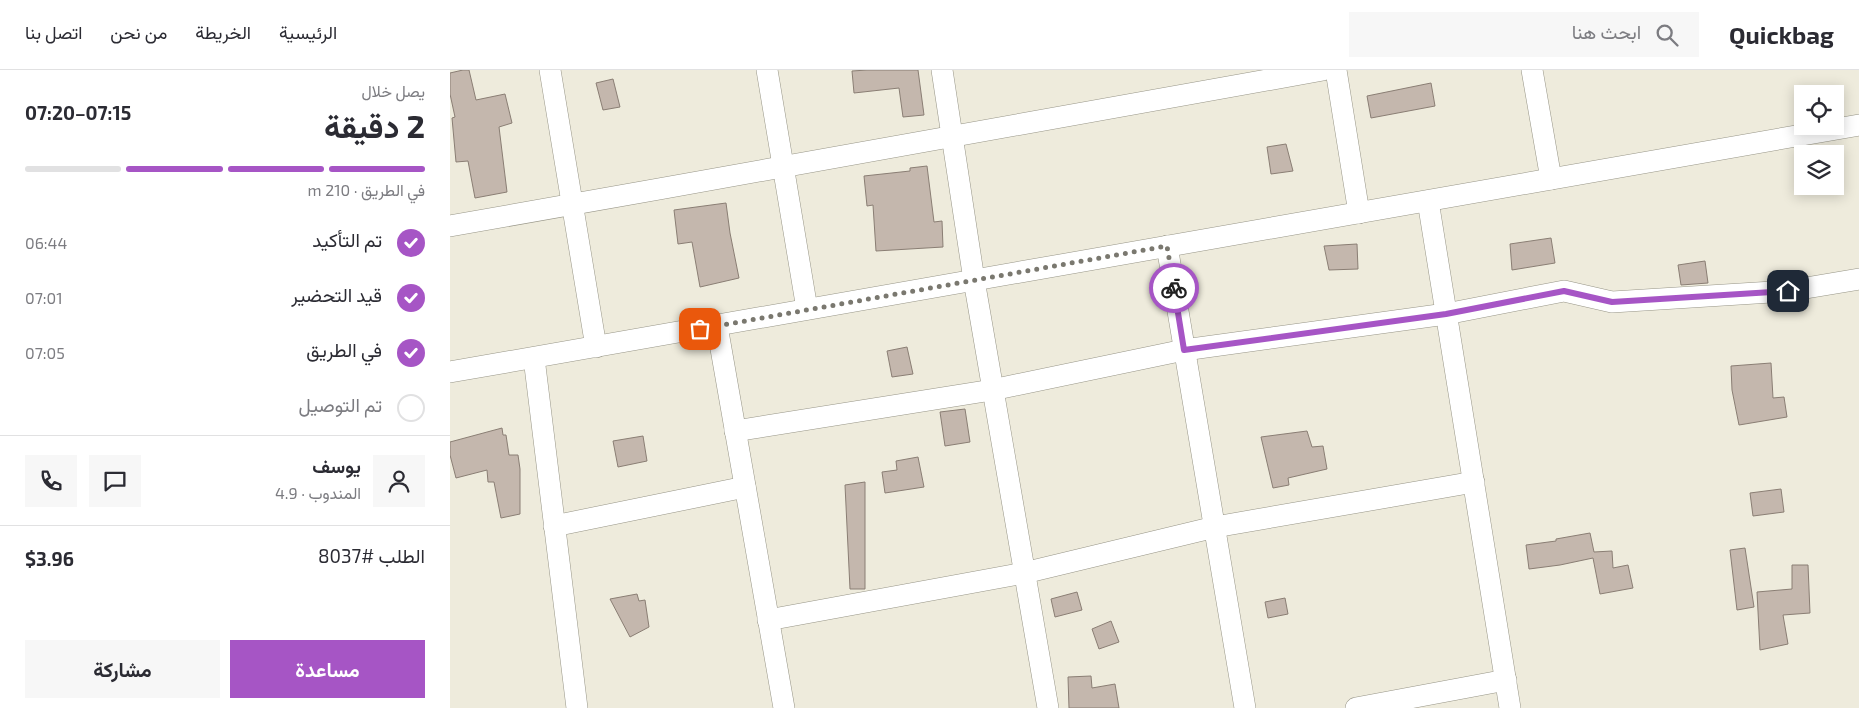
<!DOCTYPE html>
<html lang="ar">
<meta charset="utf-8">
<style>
body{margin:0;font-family:"Exo 2",Vazirmatn,sans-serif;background:#f7f7f7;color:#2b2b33;direction:rtl;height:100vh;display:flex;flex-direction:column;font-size:19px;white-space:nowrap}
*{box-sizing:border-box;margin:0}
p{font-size:16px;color:#7c7c81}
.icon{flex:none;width:28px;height:28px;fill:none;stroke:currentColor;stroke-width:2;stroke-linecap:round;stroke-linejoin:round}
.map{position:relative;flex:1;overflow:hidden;direction:ltr}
.side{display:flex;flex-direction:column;background:#fff;width:450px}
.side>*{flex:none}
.fabs{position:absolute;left:1344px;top:15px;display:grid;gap:10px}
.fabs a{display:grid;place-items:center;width:50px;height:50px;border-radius:0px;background:#fff;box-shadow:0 2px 12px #0003;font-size:25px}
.pin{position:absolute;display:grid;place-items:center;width:42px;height:42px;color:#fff;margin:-21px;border-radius:10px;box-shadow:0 2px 8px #0006}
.courier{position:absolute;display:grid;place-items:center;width:50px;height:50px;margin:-25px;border:4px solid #a655c5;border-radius:50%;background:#fff;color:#222;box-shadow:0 1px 6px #0007}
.overview em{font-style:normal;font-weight:700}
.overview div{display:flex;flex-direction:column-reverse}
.overview{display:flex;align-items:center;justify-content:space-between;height:85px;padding:0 25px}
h1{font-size:32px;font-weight:700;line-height:38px}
.bar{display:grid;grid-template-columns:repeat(4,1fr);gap:8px 5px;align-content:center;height:60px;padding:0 25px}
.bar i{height:6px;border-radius:4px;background:#e1e1e2}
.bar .selected{background:#a655c5}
.bar p{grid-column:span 4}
.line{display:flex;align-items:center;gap:12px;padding:0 25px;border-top:1px solid #e1e1e2}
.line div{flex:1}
.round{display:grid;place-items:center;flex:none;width:52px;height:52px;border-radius:0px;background:#f7f7f7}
ol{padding:0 25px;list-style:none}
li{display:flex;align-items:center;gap:15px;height:55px}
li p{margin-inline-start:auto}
li .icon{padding:5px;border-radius:50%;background:#a655c5;color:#fff;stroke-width:4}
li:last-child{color:#7c7c81}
li i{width:28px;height:28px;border:2px solid #e1e1e2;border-radius:50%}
.button{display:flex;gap:10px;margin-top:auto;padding:10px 25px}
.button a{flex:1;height:58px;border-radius:0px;background:#a655c5;color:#fff;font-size:20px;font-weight:700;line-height:58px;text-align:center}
.button a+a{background:#f7f7f7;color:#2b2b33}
header{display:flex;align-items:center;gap:30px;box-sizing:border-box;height:70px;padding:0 25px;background:#fff;border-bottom:1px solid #e1e1e2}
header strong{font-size:24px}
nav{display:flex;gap:28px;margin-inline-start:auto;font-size:18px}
.search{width:350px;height:45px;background:#f7f7f7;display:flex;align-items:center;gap:12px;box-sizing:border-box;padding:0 18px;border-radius:0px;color:#7c7c81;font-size:19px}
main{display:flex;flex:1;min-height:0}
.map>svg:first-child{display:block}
.building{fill:#c4b7ad;stroke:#8a7e74}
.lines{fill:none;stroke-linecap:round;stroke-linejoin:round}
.minor-casing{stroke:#979587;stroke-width:22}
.minor{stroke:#fff;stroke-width:21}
.done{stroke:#7a786f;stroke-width:5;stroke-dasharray:0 9}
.route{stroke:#a655c5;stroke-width:6}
</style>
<header>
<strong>Quickbag</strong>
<div class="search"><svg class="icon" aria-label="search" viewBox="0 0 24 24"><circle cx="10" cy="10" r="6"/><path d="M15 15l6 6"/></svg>ابحث هنا</div>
<nav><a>الرئيسية</a><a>الخريطة</a><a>من نحن</a><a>اتصل بنا</a></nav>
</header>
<main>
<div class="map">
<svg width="1409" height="638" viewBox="0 0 1409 638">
<rect width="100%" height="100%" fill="#eeebdc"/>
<!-- building -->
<g class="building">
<polygon points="13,0 19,0 26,30 55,24 62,53 49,57 57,122 25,128 18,91 6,92 2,48 5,47 0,24 0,3"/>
<polygon points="417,0 468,0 474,45 453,47 449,18 404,23 402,1"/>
<polygon points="163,9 170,37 153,40 146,13"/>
<polygon points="981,13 985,36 921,48 917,26"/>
<polygon points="836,74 843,101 821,104 817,77"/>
<polygon points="477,96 484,152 492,151 493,177 426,181 423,135 417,136 414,106 460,101 460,98"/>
<polygon points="276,133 280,163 289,208 250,217 242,172 228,174 224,140"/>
<polygon points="1101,168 1105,193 1062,200 1060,174"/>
<polygon points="907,174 908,199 879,200 874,176"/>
<polygon points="1255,191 1258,213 1231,215 1228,195"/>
<polygon points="457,277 463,304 442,307 437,281"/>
<polygon points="1321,293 1323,328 1334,327 1337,347 1289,355 1282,320 1281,296"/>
<polygon points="515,339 520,372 495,376 490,342"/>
<polygon points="52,358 53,365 56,365 59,385 68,385 70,399 70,444 51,448 44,412 38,412 37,400 6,408 0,385 0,372"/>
<polygon points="857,361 862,377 873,376 877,399 838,408 839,415 823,418 811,367"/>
<polygon points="193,366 197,391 168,397 163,371"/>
<polygon points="468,387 474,417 435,423 432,402 447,400 446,391"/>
<polygon points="415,412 415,519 400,519 395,415"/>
<polygon points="1331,419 1334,442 1303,446 1300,423"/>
<polygon points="1140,463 1144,482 1162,481 1163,498 1178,495 1183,518 1150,524 1143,488 1110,495 1079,499 1076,475 1106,471 1106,469"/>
<polygon points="1295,478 1304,537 1287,540 1280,480"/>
<polygon points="1342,495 1358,495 1360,543 1333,545 1338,574 1310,580 1307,522 1342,519"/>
<polygon points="627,522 632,540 605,547 601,529"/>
<polygon points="187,524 189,531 195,530 199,557 180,567 160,529"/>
<polygon points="835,528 838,544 818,548 815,532"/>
<polygon points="661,551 669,572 649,579 642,559"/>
<polygon points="641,606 642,618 665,614 669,638 619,638 618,607"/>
</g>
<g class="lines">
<!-- minor casing -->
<g class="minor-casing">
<g id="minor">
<polyline points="100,0 146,277"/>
<polyline points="317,0 357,239"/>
<polyline points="492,0 524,210 598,638"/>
<polyline points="886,0 909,143"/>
<polyline points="1082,0 1101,109"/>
<polyline points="978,131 1060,638"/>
<path d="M0 156C291 105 581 51 873 0"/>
<polyline points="717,176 795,638"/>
<polyline points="267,256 334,638"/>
<polyline points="84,288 127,638"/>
<polyline points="0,302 1409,55"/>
<polyline points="285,361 542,320 734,280 996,244 1114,221 1162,232 1338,221 1409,209"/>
<polyline points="104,456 295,417"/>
<polyline points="318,550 574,503 765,457 1024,412"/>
<polyline points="906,638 1056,610"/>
</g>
</g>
<!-- minor -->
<use href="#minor" class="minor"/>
</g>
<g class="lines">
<!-- done -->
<polyline class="done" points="250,259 717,176 724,218"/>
<!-- route -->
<polyline class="route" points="724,218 734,280 996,244 1114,221 1162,232 1338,221"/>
</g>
</svg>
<div class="fabs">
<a><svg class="icon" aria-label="locate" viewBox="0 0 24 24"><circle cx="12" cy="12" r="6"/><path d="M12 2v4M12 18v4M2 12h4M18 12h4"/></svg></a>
<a><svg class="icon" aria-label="layers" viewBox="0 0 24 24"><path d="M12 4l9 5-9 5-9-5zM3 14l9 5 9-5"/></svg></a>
</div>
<div class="pin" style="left:250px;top:259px;background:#ea580c"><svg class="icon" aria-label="bag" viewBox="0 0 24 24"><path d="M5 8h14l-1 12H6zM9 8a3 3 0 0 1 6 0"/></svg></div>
<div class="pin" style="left:1338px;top:221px;background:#1f2937"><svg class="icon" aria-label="home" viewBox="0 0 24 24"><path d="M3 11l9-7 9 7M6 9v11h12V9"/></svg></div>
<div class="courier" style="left:724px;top:218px"><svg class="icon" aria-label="bike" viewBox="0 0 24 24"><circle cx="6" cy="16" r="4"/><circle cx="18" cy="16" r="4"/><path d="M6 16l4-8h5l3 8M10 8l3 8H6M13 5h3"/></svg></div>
</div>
<section class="side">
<div class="overview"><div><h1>2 دقيقة</h1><p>يصل خلال</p></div><em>07:15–07:20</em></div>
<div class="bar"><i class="selected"></i><i class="selected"></i><i class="selected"></i><i></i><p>في الطريق · 210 m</p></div>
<ol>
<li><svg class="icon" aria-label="check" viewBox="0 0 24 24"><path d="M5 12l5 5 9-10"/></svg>تم التأكيد<p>06:44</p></li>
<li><svg class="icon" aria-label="check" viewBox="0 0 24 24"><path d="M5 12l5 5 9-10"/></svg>قيد التحضير<p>07:01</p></li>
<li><svg class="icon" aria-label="check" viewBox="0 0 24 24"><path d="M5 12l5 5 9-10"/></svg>في الطريق<p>07:05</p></li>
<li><i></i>تم التوصيل</li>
</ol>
<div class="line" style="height:90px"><a class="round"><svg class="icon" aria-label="person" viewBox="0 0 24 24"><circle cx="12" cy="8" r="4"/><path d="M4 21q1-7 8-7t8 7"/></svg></a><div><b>يوسف</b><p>المندوب · 4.9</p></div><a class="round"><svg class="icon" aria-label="chat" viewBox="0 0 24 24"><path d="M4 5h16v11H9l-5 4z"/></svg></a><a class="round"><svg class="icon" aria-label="phone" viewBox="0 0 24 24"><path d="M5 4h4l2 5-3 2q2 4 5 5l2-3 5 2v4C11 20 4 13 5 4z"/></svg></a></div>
<div class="line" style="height:65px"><div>الطلب #8037</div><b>$3.96</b></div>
<div class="button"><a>مساعدة</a><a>مشاركة</a></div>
</section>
</main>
